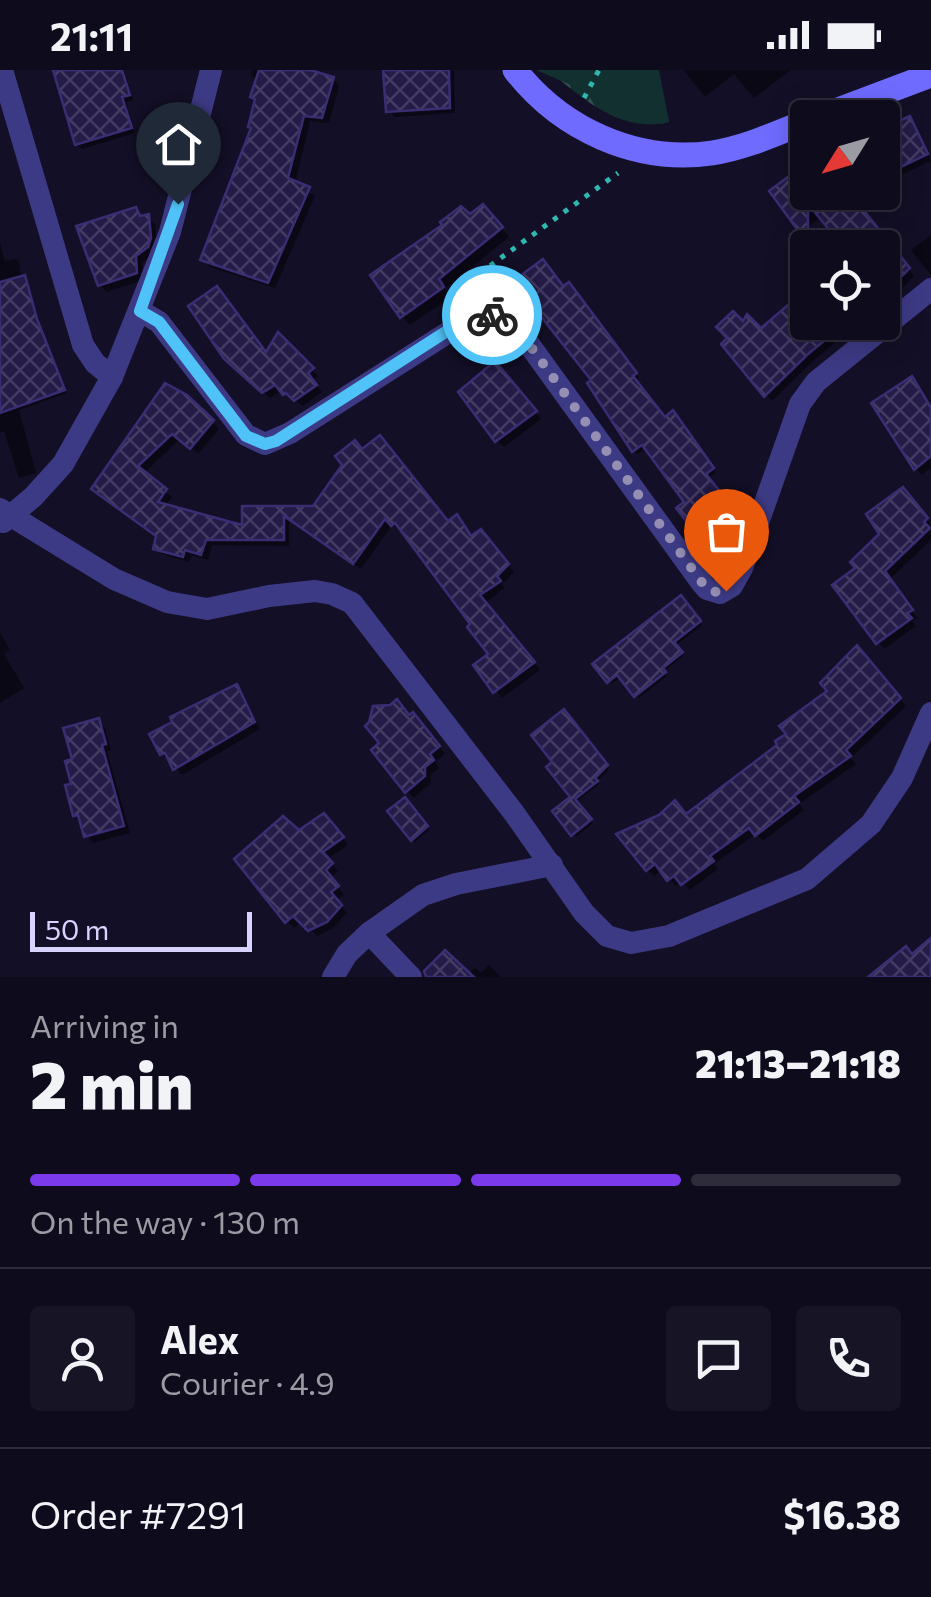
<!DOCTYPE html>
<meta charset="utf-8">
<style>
body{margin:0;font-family:Commissioner,sans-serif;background:#171425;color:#f1f3f6;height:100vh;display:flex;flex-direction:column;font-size:38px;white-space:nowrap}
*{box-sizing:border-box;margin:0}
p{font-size:32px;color:#9b9ba3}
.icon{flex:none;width:55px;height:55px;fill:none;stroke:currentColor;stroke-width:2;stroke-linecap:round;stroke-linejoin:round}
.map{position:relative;height:907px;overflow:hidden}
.panel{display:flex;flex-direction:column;background:#0e0b1c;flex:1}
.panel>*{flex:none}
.needle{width:65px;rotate:233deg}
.buttons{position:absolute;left:790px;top:30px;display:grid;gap:20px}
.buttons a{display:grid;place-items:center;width:110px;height:110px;border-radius:10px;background:#0e0b1c;box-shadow:0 5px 25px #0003,0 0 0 2px #2e2b3b;font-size:50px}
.scale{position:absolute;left:30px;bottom:25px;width:222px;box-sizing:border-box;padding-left:10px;border:5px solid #d9d4ff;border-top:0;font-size:28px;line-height:35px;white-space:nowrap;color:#d9d4ff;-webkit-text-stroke:8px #130f26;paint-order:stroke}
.pin{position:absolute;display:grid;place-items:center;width:85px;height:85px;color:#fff;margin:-102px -42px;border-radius:50% 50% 50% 0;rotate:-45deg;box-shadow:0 0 10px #0007}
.pin .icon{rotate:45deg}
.courier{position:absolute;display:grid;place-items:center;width:100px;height:100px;margin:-50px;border:8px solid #4fc3f7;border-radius:50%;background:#fff;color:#222;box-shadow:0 2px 12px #0007}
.overview em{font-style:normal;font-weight:800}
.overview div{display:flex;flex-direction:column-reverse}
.overview{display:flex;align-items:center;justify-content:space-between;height:170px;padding:0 30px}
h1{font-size:65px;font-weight:800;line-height:75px}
.bar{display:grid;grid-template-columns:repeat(4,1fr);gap:15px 10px;align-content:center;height:120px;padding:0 30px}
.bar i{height:12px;border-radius:8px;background:#2e2b3b}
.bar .selected{background:#7c3aed}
.bar p{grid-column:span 4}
.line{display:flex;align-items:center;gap:25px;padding:0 30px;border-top:2px solid #2e2b3b}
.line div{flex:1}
.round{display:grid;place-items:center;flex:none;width:105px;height:105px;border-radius:10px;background:#171425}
.status{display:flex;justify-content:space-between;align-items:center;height:70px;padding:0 50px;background:#0e0b1c;direction:ltr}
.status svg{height:28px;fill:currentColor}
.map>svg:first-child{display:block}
.forest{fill:url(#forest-firs)}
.park{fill:#12302f}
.shadow{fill:#0007}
.building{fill:url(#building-cross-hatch);stroke:#3b2d73;stroke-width:2.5}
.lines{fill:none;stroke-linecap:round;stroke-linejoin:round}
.path{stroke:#2fb8b0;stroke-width:5;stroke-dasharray:5 8;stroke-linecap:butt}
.street{stroke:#3d3a85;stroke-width:22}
.secondary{stroke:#6f6bff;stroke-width:25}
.done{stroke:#948fb3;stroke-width:10;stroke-dasharray:0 18}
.route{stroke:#4fc3f7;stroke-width:12}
</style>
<div class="status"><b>21:11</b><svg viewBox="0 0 49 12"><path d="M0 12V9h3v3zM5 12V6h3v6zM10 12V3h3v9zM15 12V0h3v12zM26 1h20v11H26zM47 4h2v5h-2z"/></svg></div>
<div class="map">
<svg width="931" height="907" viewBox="0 0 931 907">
<defs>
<pattern id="forest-firs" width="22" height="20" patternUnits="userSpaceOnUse" patternTransform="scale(2.5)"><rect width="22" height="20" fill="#12302f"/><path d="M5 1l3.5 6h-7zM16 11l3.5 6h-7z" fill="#344d4e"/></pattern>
<pattern id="building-cross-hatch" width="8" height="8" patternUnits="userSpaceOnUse" patternTransform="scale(2.5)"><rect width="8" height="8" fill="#241b47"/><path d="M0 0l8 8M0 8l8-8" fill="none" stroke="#433b63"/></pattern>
</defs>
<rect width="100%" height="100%" fill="#130f26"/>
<!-- forest -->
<path class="forest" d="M548 0H659L669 52C621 64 582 28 548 0Z"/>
<!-- park -->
<polygon class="park" points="536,0 658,0 669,52 662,54"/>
<!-- shadow -->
<g class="shadow">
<polygon points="55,0 124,0 133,30 126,32 135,63 82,79 77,74"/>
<polygon points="253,0 302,0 333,9 339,16 329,53 310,51 295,114 315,126 275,218 210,197 203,190 254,59 258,12 251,5"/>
<polygon points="386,0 454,0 455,43 395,47 389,41"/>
<polygon points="684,0 791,0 754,28 734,4 705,27"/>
<polygon points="910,49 916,55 931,91 882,114 882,61"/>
<polygon points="808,122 864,122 852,128 914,206 882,238 882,178 821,147 803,161"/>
<polygon points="135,140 155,154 157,176 154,183 142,193 143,210 107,222 100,215"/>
<polygon points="491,145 509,167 445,219 451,227 410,255 402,247 470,148"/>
<polygon points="931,165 931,205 911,180"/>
<polygon points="0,173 5,191 16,189 19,192 21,208 27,211 40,255 67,323 19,340 36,403 19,408 4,361 0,362"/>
<polygon points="572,218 639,308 635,311 665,350 677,347 716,403 707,409 744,454 713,480 679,439 687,432 647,377 638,384 634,380 595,310 563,219"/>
<polygon points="808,252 860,252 814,290 772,331 724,275 743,255 761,262"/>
<polygon points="279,266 318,306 312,311 322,322 303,336 283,320 270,328 226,287 267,285"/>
<polygon points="501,301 541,349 504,377 497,370"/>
<polygon points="911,309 931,337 931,398 922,405 916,398"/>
<polygon points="186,327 219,359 198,384 180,369 143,404 172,427 165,437 245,458 245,439 463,454 473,468 488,468 514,502 502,514 505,518 485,533 540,600 502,628 477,596 491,585 474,555 402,458 399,461 393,454 361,499 289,450 289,476 212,475 208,490 191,485 189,492 162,484 155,478 158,467 101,425"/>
<polygon points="909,427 931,454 931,470 890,509 917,548 912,551 916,556 884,579 836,516 858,498"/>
<polygon points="681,528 702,555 675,576 683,586 663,602 667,606 639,628 621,607 611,614 595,594"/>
<polygon points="0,563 10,580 4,584 24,618 0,633"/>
<polygon points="863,585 906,636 851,688 856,694 799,734 804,740 763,771 756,764 714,794 718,799 690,820 682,812 676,816 662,800 654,806 648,800 687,747 780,675"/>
<polygon points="236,618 243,624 260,659 182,705 162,684"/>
<polygon points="564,643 609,700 596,712 598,715 576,732 593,753 576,767 555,742 573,727 556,693"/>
<polygon points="410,648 420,652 445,684 435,692 439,698 431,704 431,713 414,728 407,721"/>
<polygon points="98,651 105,658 111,680 107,681 130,763 93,773 75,745 75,691"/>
<polygon points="405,730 429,760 415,772 391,742"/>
<polygon points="330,753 348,775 328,789 338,801 331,808 344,824 336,830 347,843 333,858 317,866 302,851 294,858 287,851 298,763"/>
<polygon points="489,895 501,907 438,907 468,905 475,897 481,903"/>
</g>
<!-- building -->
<g class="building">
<polygon points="53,0 122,0 130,25 122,27 132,58 75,75"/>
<polygon points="259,0 310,0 334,7 322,48 304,46 288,108 310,117 268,213 200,190 251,58 248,57 255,29 250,27"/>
<polygon points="383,0 449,0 450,38 386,42"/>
<polygon points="910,46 928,84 882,106 882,73 895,68 890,55"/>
<polygon points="808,92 808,122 849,122 910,198 882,226 882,178 844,178 808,134 808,174 769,121"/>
<polygon points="483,134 503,157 439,209 444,217 400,248 370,205 442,155 440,152 461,136 470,144"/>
<polygon points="136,137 140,146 149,144 151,168 148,177 136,186 137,203 98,216 76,156"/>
<polygon points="543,189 563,216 569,212 637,303 633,306 665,347 673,340 714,398 706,404 742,449 707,478 676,438 684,432 642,375 632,382 587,313 591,310 513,211"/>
<polygon points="25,205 37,249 65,320 0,343 0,212"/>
<polygon points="217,216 266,282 278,262 314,298 308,303 317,315 294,331 286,323 283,325 275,315 262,323 224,289 188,236"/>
<polygon points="808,218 808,252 847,252 808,284 764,327 721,274 727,268 716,257 733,241 743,251 747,244 761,258"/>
<polygon points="495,291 537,341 495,372 458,322"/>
<polygon points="912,306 931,338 931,386 914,400 871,333"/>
<polygon points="165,313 187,325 214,350 190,379 172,364 138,396 167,419 158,432 242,455 242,436 313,436 342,395 335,386 355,370 362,379 380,365 448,451 457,444 471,466 481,459 509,494 497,506 501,511 480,525 535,592 493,623 473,595 488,584 467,557 470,554 395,453 391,456 385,449 353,494 284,446 284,470 206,470 201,485 185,480 183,487 153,479 156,466 91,419"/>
<polygon points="903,417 928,448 924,452 930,458 885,501 913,540 907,543 912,548 876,574 832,515 855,498 850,492 879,464 866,444"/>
<polygon points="681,525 701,551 674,572 683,582 663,598 666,602 634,627 617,605 607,613 592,594"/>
<polygon points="857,575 901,628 846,680 851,686 794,726 799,732 755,766 749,758 710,786 714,791 681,815 674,806 667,811 655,794 646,801 616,764 659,745 675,730 686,744 777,675 775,671 786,664 779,656 827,621 820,613"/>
<polygon points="237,614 255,652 173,700 165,683 160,685 149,664 172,652 170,647"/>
<polygon points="397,629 409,645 413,642 440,676 430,684 434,690 425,697 425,706 405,723 371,680 379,673 365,656 369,652 373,636 390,635"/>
<polygon points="564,639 608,695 595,708 598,711 575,729 592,749 571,766 552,741 570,727 546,697 552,692 531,665"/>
<polygon points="99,648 106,674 102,675 124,756 84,767 78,745 73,746 65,715 71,714 65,691 72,689 63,658"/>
<polygon points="405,727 428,756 411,771 387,741"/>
<polygon points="324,743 344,767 323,782 333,793 326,800 339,816 331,822 342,835 327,852 308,861 293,846 285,853 234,789 283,746 299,760"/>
<polygon points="931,868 931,907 868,907 906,876 912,884"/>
<polygon points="445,880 474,907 426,907 424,901"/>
</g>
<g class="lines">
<!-- path -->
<g class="path">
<polyline points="584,28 599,0"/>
<polyline points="485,220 487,198 618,103"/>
</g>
<!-- street -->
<g class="street">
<polyline points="2,0 83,275 95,293 112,307"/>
<path d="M140 241 159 252 246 365 265 374 290 363 474 246C493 241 511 251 523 266L701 512 707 519 720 523 732 516 742 498 800 334 816 312 931 219"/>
<polyline points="0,439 114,509 167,532 207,539 269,526 315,521 332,524 352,533 514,743 584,843 607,866 631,873 669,866 807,809 871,754 902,708 931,643"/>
<polyline points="3,452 33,427 63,394 112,307 170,162 211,0"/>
<polyline points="369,863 411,907"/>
<polyline points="333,907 347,884 369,863 423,825 456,814 552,795"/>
</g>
<!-- secondary -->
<g class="secondary">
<path d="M515 0C561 59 636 94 712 83 745 78 777 63 808 51"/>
<polyline points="817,48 931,5"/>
</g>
</g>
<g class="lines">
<!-- done -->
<polyline class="done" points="492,245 508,252 523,266 706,518 713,522 726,521"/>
<!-- route -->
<polyline class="route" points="178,134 140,241 159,252 246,366 265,374 276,371 458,254 474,246 492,245"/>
</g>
</svg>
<div class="buttons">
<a><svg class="needle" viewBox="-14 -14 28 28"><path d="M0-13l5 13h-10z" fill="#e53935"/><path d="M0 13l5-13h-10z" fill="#9b9ba3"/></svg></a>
<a><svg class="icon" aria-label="locate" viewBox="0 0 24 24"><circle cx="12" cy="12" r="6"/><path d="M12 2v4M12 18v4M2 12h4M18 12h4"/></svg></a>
</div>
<div class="scale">50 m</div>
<div class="pin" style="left:726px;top:521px;background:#ea580c"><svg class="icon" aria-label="bag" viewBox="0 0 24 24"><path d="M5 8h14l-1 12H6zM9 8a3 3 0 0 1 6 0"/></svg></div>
<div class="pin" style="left:178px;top:134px;background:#1f2937"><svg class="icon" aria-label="home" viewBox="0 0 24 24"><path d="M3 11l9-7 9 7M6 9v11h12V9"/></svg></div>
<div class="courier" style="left:492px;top:245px"><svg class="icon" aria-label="bike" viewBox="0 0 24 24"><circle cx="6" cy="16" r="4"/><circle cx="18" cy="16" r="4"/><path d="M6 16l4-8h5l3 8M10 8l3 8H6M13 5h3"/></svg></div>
</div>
<section class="panel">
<div class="overview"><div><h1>2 min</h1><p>Arriving in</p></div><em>21:13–21:18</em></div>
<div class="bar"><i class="selected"></i><i class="selected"></i><i class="selected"></i><i></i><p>On the way · 130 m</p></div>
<div class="line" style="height:180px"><a class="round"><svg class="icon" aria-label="person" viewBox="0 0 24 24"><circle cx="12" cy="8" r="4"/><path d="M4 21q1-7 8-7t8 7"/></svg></a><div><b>Alex</b><p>Courier · 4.9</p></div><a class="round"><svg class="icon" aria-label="chat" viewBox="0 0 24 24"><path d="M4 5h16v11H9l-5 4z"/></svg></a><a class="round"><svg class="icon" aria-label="phone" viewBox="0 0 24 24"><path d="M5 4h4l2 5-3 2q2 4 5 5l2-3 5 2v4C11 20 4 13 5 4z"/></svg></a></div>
<div class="line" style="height:130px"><div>Order #7291</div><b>$16.38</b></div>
</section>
